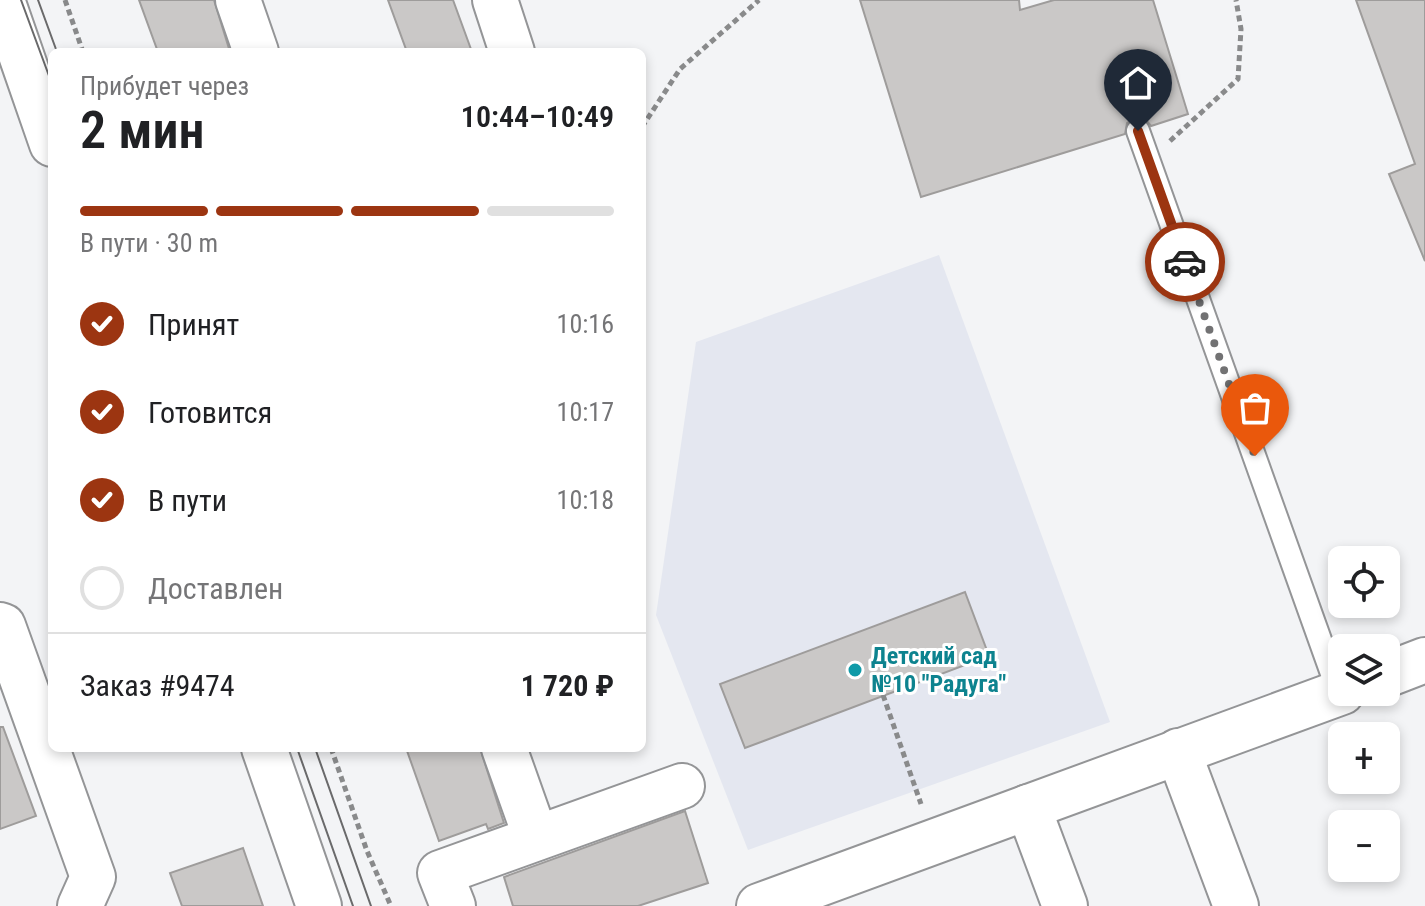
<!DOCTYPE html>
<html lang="ru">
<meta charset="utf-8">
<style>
body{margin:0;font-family:"Roboto Condensed",sans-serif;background:#f6f6f6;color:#202124;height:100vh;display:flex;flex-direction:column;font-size:30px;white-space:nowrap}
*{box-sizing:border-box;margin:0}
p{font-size:26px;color:#757577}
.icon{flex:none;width:44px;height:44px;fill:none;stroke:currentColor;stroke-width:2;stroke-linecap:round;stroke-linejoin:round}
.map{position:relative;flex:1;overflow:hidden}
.side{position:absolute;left:48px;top:48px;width:598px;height:704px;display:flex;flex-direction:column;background:#fff;border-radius:12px;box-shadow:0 4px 12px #0003}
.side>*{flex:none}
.fabs{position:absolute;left:1328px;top:546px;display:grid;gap:16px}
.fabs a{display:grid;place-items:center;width:72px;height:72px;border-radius:12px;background:#fff;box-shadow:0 4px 12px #0003;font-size:40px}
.pin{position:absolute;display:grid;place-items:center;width:68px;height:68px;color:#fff;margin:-82px -34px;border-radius:50% 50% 50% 0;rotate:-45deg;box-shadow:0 0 8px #0007}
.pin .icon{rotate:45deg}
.courier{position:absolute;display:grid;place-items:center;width:80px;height:80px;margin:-40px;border:6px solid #9c3511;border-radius:50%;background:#fff;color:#222;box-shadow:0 2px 10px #0007}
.head em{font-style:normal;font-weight:600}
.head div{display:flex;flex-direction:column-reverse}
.head{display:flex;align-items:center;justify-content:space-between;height:136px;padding:0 32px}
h1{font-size:52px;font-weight:600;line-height:60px}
.bar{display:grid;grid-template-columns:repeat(4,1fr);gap:12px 8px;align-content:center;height:96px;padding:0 32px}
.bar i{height:10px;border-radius:6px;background:#e0e0e0}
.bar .on{background:#9c3511}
.bar p{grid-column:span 4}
.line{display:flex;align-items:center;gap:20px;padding:0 32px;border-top:2px solid #e0e0e0}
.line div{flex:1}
ol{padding:0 32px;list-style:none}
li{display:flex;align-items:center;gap:24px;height:88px}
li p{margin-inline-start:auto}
li .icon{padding:8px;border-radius:50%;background:#9c3511;color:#fff;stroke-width:4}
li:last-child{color:#757577}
li i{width:44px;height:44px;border:4px solid #e0e0e0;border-radius:50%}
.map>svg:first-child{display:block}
.built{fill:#e4e7f0}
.building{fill:#cac8c7;stroke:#9e9c9b;stroke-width:2}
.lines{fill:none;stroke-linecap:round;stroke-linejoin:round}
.lane-casing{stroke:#949597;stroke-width:26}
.street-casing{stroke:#949597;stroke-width:48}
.secondary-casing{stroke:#949597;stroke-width:48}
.path{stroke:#898a8b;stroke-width:5;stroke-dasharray:6 4;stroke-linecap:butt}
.lane{stroke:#fff;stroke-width:22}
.street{stroke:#fff;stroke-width:44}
.secondary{stroke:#fff;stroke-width:44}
.tram{stroke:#6a6a6b;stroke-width:2}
.done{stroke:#727273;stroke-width:8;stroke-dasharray:0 14.4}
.route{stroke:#9c3511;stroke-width:10}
.culture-dot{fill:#0f9aa8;stroke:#fff;stroke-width:3}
.labels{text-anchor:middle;stroke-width:6;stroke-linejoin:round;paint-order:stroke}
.culture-label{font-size:24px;font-weight:bold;fill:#0d838f;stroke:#fff;text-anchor:start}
</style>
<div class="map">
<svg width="1425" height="906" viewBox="0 0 1425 906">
<rect width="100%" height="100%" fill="#f3f4f6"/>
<!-- built -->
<polygon class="built" points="939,255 1110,722 748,850 656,615 696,342"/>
<!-- building -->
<g class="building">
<polygon points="139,0 214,0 230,52 158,52"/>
<polygon points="388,0 453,0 472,52 407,52"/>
<polygon points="860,0 1019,0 1020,10 1054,0 1153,0 1188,114 1151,126 1146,120 1134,118 1127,123 1125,134 921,197"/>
<polygon points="1356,0 1425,0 1425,261 1389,174 1415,164"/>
<polygon points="965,592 989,656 745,748 720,684"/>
<polygon points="0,727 3,727 36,816 0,829"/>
<polygon points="406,748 480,748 504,823 488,829 486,824 439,841"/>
<polygon points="685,811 708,883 638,906 513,906 504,877"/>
<polygon points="243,848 263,906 182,906 170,873"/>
</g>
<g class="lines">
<!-- lane casing -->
<g class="lane-casing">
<polyline id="lane" points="1138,131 1339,693"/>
</g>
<!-- street casing -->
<g class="street-casing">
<g id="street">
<polyline points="238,0 256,52"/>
<polyline points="495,0 512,52"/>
<polyline points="0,625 3,626 93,877 80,906"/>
<polyline points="504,748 536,838"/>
<polyline points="1178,751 1236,906"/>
<polyline points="1028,807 1065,906"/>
<polyline points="453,906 440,873 682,786"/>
</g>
</g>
<!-- secondary casing -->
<g class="secondary-casing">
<g id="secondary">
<polyline points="2,0 52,144"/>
<polyline points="1386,675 1425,660"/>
<polyline points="264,748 319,906"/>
<polyline points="759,906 1342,692"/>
</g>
</g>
<!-- path -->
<g class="path">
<polyline points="65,0 83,52"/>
<polyline points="642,127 680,69 759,0"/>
<polyline points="1170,141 1238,79 1241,29 1236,0"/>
<polyline points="883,695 921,804"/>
<polyline points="331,748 367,851 391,906"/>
</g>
<!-- lane -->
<use href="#lane" class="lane"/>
<!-- street -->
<use href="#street" class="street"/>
<!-- secondary -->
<use href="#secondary" class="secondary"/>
<!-- tram -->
<g class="tram">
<polyline points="21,0 52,84"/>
<polyline points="38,0 57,52"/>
<polyline points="297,748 353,906"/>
<polyline points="315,748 371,906"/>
</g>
</g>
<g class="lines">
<!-- done -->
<polyline class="done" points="1185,262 1255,456"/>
<!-- route -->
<polyline class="route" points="1138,131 1185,262"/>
</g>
<!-- markers -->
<circle class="culture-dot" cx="855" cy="670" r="8"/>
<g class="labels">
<!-- culture labels -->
<g class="culture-label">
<text x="871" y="664">Детский сад<tspan x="871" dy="28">№10 "Радуга"</tspan></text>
</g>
</g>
</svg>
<div class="fabs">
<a><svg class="icon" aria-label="locate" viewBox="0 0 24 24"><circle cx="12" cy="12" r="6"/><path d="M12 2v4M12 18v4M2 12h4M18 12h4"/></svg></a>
<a><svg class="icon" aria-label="layers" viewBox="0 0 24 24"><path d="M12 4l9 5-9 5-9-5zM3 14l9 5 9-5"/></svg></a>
<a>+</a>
<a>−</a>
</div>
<div class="pin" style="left:1255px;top:456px;background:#ea580c"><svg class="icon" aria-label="bag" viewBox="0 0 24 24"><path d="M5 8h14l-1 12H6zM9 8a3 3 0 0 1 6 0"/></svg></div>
<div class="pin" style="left:1138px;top:131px;background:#1f2937"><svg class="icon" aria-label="home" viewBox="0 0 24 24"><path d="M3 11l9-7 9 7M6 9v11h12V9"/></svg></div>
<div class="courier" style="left:1185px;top:262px"><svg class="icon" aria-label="car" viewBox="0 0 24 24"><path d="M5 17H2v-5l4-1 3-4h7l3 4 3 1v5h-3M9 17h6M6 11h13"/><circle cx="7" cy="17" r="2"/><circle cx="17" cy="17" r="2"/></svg></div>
<section class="side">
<div class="head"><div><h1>2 мин</h1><p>Прибудет через</p></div><em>10:44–10:49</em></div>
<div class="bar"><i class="on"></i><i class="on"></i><i class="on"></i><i></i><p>В пути · 30 m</p></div>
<ol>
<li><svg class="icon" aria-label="check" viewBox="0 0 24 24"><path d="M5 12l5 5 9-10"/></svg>Принят<p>10:16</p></li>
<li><svg class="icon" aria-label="check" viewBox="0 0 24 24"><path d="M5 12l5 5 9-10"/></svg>Готовится<p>10:17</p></li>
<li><svg class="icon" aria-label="check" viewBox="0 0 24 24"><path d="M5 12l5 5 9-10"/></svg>В пути<p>10:18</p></li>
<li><i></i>Доставлен</li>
</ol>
<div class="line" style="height:104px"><div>Заказ #9474</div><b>1 720 ₽</b></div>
</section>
</div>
